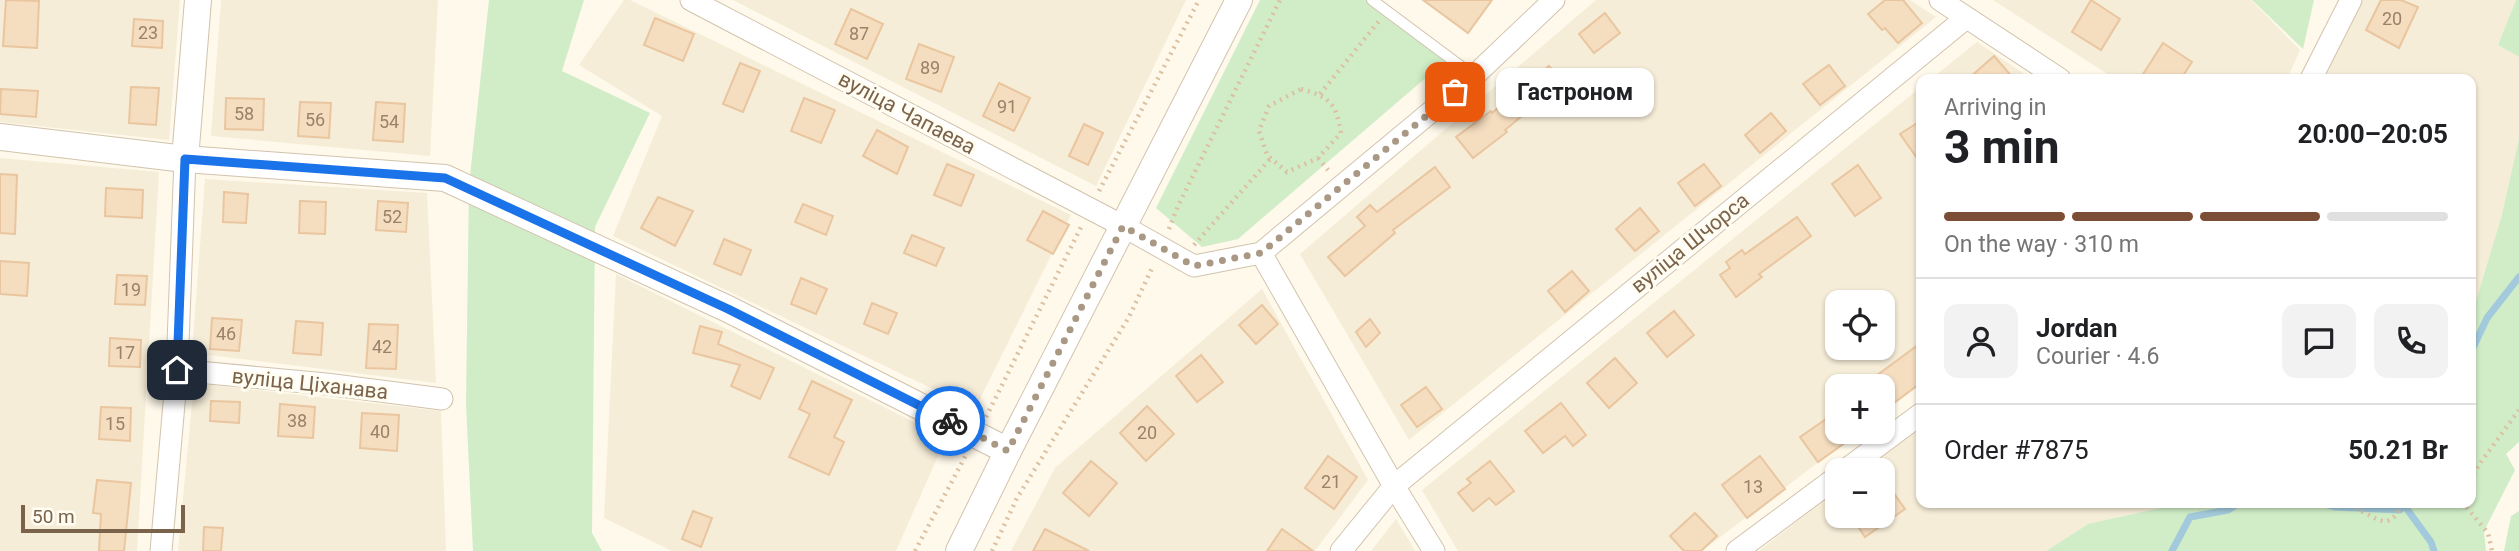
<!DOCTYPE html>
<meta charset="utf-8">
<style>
body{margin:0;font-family:Roboto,sans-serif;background:#f2f2f2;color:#202124;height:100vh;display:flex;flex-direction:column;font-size:26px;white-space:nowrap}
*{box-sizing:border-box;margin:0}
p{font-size:23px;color:#757577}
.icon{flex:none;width:38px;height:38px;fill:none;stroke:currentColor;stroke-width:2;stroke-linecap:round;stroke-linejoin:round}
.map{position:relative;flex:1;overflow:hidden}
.panel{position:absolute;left:1916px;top:74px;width:560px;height:434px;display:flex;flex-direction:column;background:#fff;border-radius:14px;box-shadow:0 2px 5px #0004}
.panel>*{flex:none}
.tools{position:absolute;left:1825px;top:290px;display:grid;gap:14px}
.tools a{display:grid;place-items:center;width:70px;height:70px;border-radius:14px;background:#fff;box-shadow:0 2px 5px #0004;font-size:35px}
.scale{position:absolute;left:21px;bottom:18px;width:164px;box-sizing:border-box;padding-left:7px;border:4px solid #7b634b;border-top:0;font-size:19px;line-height:24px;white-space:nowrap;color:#7b634b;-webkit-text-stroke:5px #fffcf2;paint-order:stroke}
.pin{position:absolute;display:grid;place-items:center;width:60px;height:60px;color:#fff;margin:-30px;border-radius:14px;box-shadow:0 4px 10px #0006}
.courier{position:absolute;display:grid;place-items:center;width:70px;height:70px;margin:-35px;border:5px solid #1a73e8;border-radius:50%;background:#fff;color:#222;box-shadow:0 2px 9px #0007}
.bubble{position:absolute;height:49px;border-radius:14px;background:#fff;box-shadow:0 2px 5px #0004;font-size:23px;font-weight:700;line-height:49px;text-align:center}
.headline em{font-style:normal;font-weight:700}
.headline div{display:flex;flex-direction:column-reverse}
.headline{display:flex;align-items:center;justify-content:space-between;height:119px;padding:0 28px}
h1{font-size:46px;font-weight:700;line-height:52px}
.bar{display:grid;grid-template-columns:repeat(4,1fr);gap:10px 7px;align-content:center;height:84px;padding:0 28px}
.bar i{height:9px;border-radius:5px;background:#e0e0e0}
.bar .current{background:#7c4e35}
.bar p{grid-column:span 4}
.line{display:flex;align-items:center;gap:18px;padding:0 28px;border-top:2px solid #e0e0e0}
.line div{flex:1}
.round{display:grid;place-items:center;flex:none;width:74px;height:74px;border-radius:14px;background:#f2f2f2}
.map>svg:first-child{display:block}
.residential{fill:#f6edd8;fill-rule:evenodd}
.green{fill:#d0edc7}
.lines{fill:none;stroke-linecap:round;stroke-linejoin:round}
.stream{stroke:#a2cadc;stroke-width:7}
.building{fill:#f5ddc0;stroke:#e9c69f;stroke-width:2}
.service-casing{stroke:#d2c3ae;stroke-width:12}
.minor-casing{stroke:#d2c3ae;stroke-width:23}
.tertiary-casing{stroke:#d2c3ae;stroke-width:28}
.path{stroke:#dbc0a2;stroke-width:4.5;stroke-dasharray:2 5;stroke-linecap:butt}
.service{stroke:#fff;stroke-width:10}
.minor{stroke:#fff;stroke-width:21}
.tertiary{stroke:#fff;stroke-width:26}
.done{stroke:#a99883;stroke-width:7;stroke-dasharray:0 12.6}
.route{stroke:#1a73e8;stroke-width:9}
.labels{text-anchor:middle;stroke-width:6;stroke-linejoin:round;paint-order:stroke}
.number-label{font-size:18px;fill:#9a8268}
.street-label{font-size:21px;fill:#7b634b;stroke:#fffcf2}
</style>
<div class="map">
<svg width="2519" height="551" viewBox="0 0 2519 551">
<rect width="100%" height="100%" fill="#fef9ea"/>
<!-- residential -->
<g class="residential">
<polygon points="0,0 180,0 169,140 0,122"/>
<polygon points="221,0 438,0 430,156 211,136"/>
<polygon points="624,0 630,0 1071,215 975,409 613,236 662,116 579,65"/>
<polygon points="733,0 1186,0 1096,186"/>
<polygon points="1596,0 1910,0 1936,17 1409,440 1300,254"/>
<polygon points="1993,0 2251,0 2300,50 2287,79 2115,79"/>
<polygon points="2361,0 2516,0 2498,45 2519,57 2519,139 2501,218 2476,302 2471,299 2471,79 2321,79"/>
<polygon points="1977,42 2032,79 1931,79"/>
<path d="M1921 87V384L1883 413V387H1838V432H1858L1702 551H1458L1422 490ZM1838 303H1883V348H1838Z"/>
<polygon points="0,158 159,172 137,551 0,551"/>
<polygon points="205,179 427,193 436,383 192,353"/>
<polygon points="616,274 946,438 896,551 672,551 604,518"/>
<polygon points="1262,289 1368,480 1315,551 1011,551 1055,468"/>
<polygon points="194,383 441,411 446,551 178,551"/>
<polygon points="1921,425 1922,502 2187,502 2088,524 2046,551 1759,551 1837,490 1838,516 1883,516 1883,471 1863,471"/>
<polygon points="1396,519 1415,551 1371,551"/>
</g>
<!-- green -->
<g class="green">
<polygon points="489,0 584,0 562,71 650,113 595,227 592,533 602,551 473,551 466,404 469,185"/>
<polygon points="1260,0 1366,0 1450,57 1238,239 1202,247 1156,208"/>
<polygon points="2252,0 2314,0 2303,49"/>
<polygon points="2516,0 2519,0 2519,57 2498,45"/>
<polygon points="2519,139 2519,442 2506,454 2515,470 2484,531 2486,551 2046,551 2088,524 2187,502 2471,502 2471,299 2476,301 2501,218"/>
<polygon points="2519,511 2519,551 2504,551 2511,516"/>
</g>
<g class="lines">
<!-- stream -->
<g class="stream">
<polyline points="2471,352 2487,318 2519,277"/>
<polyline points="2317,502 2335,507 2400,510 2406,502"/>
<polyline points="2404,505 2431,542 2434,551"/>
<polyline points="2172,551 2190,517 2228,510 2241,502"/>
</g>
</g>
<!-- building -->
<g class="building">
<polygon points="6,0 39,1 37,48 3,46"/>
<polygon points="1423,0 1492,0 1468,33"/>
<polygon points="1885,0 1903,0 1922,23 1898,43 1885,28 1882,30 1868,14"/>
<polygon points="2091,0 2120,19 2101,50 2072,32"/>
<polygon points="2381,0 2401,0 2418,7 2399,48 2366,30"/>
<polygon points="851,9 883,24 867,59 835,44"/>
<polygon points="1605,13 1620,33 1594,53 1579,34"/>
<polygon points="655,18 694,34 683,61 644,45"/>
<polygon points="134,19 163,21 162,48 132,46"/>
<polygon points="2163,43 2192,62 2181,79 2140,79"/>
<polygon points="919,44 954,57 941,92 906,79"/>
<polygon points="1994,56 2014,79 1968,79"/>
<polygon points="740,63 760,71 743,112 723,104"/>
<polygon points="1829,65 1845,86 1820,105 1803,84"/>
<polygon points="1549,66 1563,82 1505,130 1507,132 1473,158 1456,137 1491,111 1492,113"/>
<polygon points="999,83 1030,98 1014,131 983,116"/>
<polygon points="131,87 159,88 156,125 129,123"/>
<polygon points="1,89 38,91 36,117 0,114"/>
<polygon points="226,98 264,99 263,130 225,129"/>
<polygon points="804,98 835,110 821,143 791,131"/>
<polygon points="300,102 331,103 329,138 298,136"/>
<polygon points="376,102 405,104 403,142 373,140"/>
<polygon points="1771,113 1786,131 1760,153 1745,135"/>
<polygon points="1922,120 1922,165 1900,134"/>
<polygon points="1084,124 1103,133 1088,165 1069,156"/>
<polygon points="877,130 908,147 897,174 863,156"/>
<polygon points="947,164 974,175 961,206 934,195"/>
<polygon points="1704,164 1721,186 1695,206 1678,183"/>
<polygon points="1858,165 1881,198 1855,216 1832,184"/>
<polygon points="1435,167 1450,187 1393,230 1395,233 1345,276 1328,257 1365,226 1357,217 1370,205 1377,212"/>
<polygon points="0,174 17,175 15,234 0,233"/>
<polygon points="106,188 143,190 142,218 105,216"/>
<polygon points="224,192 248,194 246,223 223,222"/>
<polygon points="658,197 693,211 675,246 641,228"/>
<polygon points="300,201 326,202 325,234 299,233"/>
<polygon points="378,201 408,203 406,232 376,230"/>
<polygon points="803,204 833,216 826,235 795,222"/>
<polygon points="1640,208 1659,231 1635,251 1616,229"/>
<polygon points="1043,211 1069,225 1053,254 1027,240"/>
<polygon points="1797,217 1811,236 1759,274 1762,277 1736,297 1720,275 1730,268 1726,262 1742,250 1745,254"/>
<polygon points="912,235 944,248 936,266 904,253"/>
<polygon points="724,239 751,250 741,275 714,264"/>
<polygon points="0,261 29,263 27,296 0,294"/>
<polygon points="1572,271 1589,291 1565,312 1548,291"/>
<polygon points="117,275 147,276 145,305 115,304"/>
<polygon points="801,278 827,289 816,314 791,304"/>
<polygon points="872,303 897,313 888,334 864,324"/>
<polygon points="1262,305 1278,324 1256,344 1239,325"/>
<polygon points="1674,311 1694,335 1667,357 1647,333"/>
<polygon points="212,318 242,320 239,351 210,349"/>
<polygon points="1370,319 1380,333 1366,347 1356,332"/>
<polygon points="296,321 323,323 321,355 293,353"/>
<polygon points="369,324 398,325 396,369 366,368"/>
<polygon points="700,326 722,332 718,344 774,368 760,399 731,386 740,365 693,353"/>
<polygon points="110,338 141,340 140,367 109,366"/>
<polygon points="1922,342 1922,382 1883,411 1883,387 1861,387"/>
<polygon points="1201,355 1223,382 1197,402 1176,376"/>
<polygon points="1615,358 1637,383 1609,408 1587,383"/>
<polygon points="812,381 852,400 834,437 844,442 829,475 789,457 810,414 799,409"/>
<polygon points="1426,387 1442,409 1417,427 1401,405"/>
<polygon points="211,401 240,402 239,423 210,421"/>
<polygon points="1561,403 1586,435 1573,446 1565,436 1543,453 1525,431"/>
<polygon points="280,404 315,407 313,438 278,436"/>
<polygon points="1147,406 1174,434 1146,461 1120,433"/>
<polygon points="101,407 131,408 130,441 99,439"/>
<polygon points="1838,411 1838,432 1860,432 1818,462 1800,437"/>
<polygon points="362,413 399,415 397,451 360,448"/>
<polygon points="1328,456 1357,477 1334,509 1305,488"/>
<polygon points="1760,456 1785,489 1747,518 1722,485"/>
<polygon points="1091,461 1117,483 1089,516 1063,493"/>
<polygon points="1490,461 1514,491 1496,505 1489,498 1473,511 1458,493 1471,483 1467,479"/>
<polygon points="1883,478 1905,509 1865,537 1851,516 1883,516"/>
<polygon points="97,480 131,483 124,551 99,551 101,514 93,513"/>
<polygon points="693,511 712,518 701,547 682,539"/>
<polygon points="1695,513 1717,536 1701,551 1684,551 1670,536"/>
<polygon points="204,527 223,528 221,551 203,551"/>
<polygon points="1045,529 1089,551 1033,551"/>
<polygon points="1282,529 1313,551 1267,551"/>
</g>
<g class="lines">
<!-- service casing -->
<g class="service-casing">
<polyline id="service" points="1372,0 1474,76"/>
</g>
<!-- minor casing -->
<g class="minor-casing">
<g id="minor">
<polyline points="691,0 1123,226 1194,266 1261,253 1474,76 1554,0"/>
<polyline points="1940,0 2060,79"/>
<polyline points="2311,79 2351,0"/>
<polyline points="1261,253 1394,486 1434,551"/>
<polyline points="177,370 326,384 442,399"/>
<polyline points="1844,471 1922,413"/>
<polyline points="161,551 177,370 185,159"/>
<polyline points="1341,551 1394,486 1966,18"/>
<polyline points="1737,551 1838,476"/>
</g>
</g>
<!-- tertiary casing -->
<g class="tertiary-casing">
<g id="tertiary">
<polyline points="0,137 185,159 445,178 728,309 1008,451"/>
<polyline points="185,159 198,0"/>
<polyline points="959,551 1008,451 1239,0"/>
</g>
</g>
<!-- path -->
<g class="path">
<path d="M1301 89C1330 97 1336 103 1341 133L1318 158 1287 172 1267 155 1259 131 1269 106Z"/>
<polyline points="1320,94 1379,21"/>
<polyline points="1318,158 1328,170"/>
<polyline points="1099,191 1199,0"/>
<polyline points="1169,229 1178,206 1280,0"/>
<polyline points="1194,245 1271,158"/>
<polyline points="986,417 1081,227"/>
<polyline points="2471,481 2478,466 2519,410"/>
<path d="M2343 502C2358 508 2369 517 2385 522 2395 518 2399 514 2401 502"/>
<polyline points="2462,502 2488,533 2492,551"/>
<polyline points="915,551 966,455"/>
<polyline points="992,551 1017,498 1129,317 1153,266"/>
</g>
<!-- service -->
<use href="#service" class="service"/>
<!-- minor -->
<use href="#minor" class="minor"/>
<!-- tertiary -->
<use href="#tertiary" class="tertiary"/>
</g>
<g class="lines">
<!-- done -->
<polyline class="done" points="950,421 1008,451 1123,226 1194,266 1261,253 1455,92"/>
<!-- route -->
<polyline class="route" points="177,370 185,159 445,178 728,309 950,421"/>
</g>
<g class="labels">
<!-- number labels -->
<g class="number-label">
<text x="2392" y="25">20</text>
<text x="148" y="39">23</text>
<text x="859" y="40">87</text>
<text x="930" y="74">89</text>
<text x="1007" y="113">91</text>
<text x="244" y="120">58</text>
<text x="315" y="126">56</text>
<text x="389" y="128">54</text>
<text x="392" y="223">52</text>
<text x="131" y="296">19</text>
<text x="226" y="340">46</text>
<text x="382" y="353">42</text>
<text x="125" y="359">17</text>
<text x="297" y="427">38</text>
<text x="115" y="430">15</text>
<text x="380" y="438">40</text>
<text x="1147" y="439">20</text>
<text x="1331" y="488">21</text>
<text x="1753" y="493">13</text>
</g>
<!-- street labels -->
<g class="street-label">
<text transform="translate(907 113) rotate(28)" y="7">вуліца Чапаева</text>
<text transform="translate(1690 243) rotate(-39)" y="7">вуліца Шчорса</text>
<text transform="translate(310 384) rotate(6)" y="7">вуліца Ціханава</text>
</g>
</g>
</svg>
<div class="tools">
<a><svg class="icon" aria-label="locate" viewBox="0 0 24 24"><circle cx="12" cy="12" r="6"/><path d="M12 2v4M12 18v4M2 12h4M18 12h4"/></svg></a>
<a>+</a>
<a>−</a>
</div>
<div class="scale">50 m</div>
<div class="pin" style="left:1455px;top:92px;background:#ea580c"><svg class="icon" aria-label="bag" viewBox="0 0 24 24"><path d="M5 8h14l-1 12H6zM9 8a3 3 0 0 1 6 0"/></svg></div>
<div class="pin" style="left:177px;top:370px;background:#1f2937"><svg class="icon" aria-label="home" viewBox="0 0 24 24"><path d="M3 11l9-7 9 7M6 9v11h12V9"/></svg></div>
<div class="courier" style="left:950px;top:421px"><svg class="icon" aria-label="bike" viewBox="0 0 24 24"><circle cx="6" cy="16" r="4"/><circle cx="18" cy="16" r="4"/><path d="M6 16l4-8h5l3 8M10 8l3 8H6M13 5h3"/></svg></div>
<div class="bubble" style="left:1496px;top:68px;width:158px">Гастроном</div>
<section class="panel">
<div class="headline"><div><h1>3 min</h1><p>Arriving in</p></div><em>20:00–20:05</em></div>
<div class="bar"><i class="current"></i><i class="current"></i><i class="current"></i><i></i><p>On the way · 310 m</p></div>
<div class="line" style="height:126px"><a class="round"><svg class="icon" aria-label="person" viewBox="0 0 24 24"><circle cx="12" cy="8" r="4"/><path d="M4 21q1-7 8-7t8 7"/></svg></a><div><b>Jordan</b><p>Courier · 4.6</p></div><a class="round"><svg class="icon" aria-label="chat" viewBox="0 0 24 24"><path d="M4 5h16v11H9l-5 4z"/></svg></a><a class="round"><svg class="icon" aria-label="phone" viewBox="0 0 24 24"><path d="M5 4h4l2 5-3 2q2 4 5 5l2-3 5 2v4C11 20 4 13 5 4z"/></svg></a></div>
<div class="line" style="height:91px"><div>Order #7875</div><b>50.21 Br</b></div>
</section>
</div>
